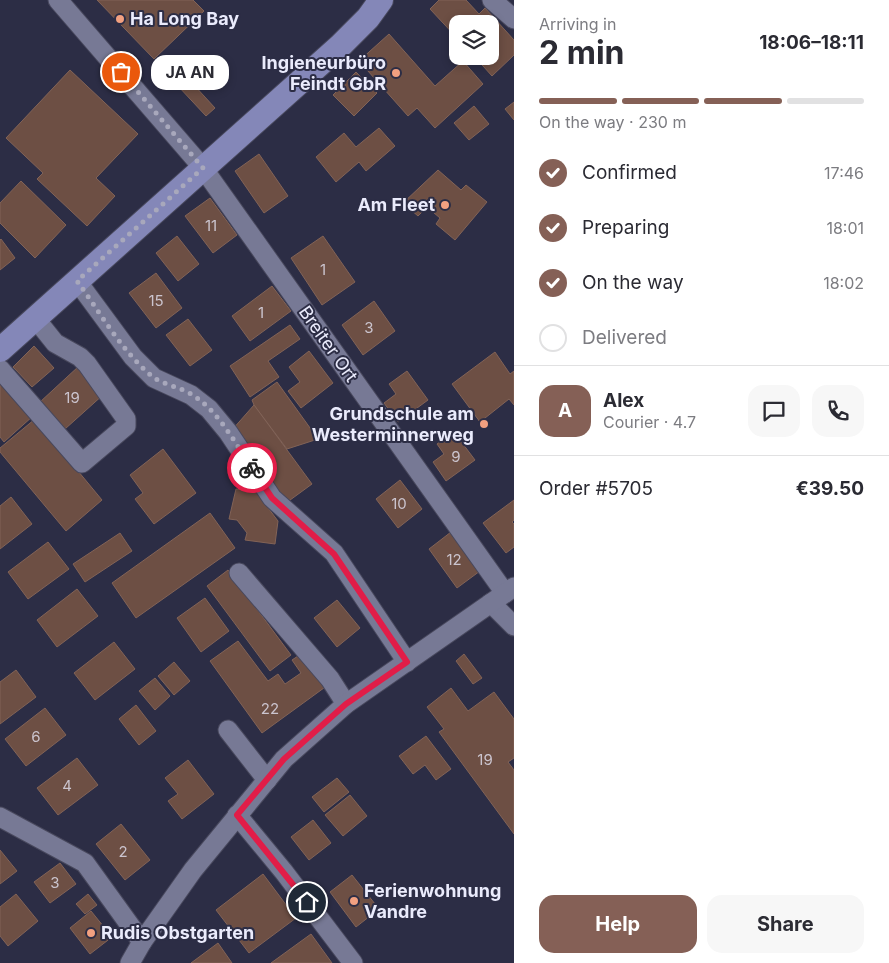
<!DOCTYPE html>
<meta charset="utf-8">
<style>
body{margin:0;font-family:Inter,sans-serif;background:#f7f7f7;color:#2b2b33;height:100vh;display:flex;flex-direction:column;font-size:19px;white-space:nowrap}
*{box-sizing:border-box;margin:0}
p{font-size:16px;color:#7c7c81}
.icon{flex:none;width:28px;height:28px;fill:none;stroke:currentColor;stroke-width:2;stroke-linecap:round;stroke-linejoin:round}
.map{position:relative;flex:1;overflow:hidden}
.side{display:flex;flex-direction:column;background:#fff;width:375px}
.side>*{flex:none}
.tools{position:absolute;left:449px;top:15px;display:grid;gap:10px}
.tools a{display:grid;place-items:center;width:50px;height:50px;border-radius:10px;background:#fff;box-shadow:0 2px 8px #0003;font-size:25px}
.pin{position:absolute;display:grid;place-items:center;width:42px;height:42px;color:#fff;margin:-21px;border:2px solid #fff;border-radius:50%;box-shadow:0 1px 5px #0007}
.courier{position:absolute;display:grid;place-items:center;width:50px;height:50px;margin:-25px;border:4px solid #e11d48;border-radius:50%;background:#fff;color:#222;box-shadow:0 1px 6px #0007}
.bubble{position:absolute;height:35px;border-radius:15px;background:#fff;box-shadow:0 2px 8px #0003;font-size:16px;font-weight:700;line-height:35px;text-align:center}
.summary em{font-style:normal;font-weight:700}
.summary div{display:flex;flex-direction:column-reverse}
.summary{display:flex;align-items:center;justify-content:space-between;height:85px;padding:0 25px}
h1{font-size:32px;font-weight:700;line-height:38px}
.bar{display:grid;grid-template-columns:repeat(4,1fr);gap:8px 5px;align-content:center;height:60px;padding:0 25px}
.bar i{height:6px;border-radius:4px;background:#e1e1e2}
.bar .current{background:#856056}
.bar p{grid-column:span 4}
.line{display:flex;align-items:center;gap:12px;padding:0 25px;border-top:1px solid #e1e1e2}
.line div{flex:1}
.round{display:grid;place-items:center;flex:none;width:52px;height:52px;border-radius:15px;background:#f7f7f7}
ol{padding:0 25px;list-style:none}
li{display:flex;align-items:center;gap:15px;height:55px}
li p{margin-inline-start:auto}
li .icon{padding:5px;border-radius:50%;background:#856056;color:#fff;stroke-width:4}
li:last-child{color:#7c7c81}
li i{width:28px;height:28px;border:2px solid #e1e1e2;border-radius:50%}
.primary-button{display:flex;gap:10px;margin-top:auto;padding:10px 25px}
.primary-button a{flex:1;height:58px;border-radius:15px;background:#856056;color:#fff;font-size:20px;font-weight:700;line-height:58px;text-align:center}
.primary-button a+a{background:#f7f7f7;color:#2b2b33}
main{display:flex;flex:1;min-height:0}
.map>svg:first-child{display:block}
.building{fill:#6d4f44;stroke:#826357}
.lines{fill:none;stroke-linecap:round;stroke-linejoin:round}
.minor-casing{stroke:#48485d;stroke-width:21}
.major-casing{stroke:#48485d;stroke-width:26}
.minor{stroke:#777995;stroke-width:19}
.major{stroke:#8487b8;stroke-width:24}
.done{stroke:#a8a8bc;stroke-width:5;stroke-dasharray:0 9}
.route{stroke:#e11d48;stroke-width:6}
.poi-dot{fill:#f2a080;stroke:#2c2d45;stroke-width:2}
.labels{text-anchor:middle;stroke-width:4;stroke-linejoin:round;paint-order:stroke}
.number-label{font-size:15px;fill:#cbc4ce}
.poi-label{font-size:18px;font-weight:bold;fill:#eaebfc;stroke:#2c2d45;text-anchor:start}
.street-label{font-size:18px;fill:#eaebfc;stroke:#2c2d45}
</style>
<main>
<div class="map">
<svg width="514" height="963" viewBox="0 0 514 963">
<rect width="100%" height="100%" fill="#2c2d45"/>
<!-- building -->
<g class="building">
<polygon points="97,0 193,0 204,11 154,59"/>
<polygon points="439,0 466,0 479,14 485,8 514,40 514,55 492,76 474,56 490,56 490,24 458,24 458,39 430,9"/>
<polygon points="389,34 435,86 463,61 483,84 435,128 417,108 408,116 359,61"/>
<polygon points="172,61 215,108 206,116 163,70"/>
<polygon points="70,70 138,134 96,178 115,196 87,226 37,179 43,173 6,138"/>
<polygon points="356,72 377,93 354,116 333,95"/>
<polygon points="514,102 514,120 505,109"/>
<polygon points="474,106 489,124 469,140 454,123"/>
<polygon points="379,128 395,146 366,171 359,162 336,182 316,157 344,133 356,147"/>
<polygon points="259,154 288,196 264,213 235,171"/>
<polygon points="438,170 461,190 466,185 487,202 455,240 436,224 440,218 427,207 418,216 403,203"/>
<polygon points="21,181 66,225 35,258 0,223 0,203"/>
<polygon points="210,198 237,235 213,253 185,216"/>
<polygon points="177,236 199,264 178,281 156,253"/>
<polygon points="323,236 355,282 322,305 291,258"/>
<polygon points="1,239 15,258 0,270 0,240"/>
<polygon points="156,273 182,308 156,328 129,293"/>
<polygon points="272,286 291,311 250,341 232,316"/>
<polygon points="374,301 395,331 363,355 342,325"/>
<polygon points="188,319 212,350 190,366 166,335"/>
<polygon points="290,325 300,339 268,361 279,377 250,397 230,366"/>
<polygon points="34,346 54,368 32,387 13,367"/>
<polygon points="309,351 333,383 301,408 288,391 300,382 289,367"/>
<polygon points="495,352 510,374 514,371 514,405 509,399 480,422 452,384"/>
<polygon points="79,366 104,394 65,429 40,402"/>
<polygon points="407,371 428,400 398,422 384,403 396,394 389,384"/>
<polygon points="0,378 33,416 4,442 0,437"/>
<polygon points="277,382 318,439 287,449 254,405 252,400"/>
<polygon points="254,405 312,484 286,503 232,430"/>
<polygon points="35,419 102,500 66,531 0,452 0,448"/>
<polygon points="454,432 475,460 446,481 433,462 444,454 437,444"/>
<polygon points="163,449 196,493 154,524 135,499 143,493 130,475"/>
<polygon points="400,480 422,509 398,528 376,499"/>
<polygon points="236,489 256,492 278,521 275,544 245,540 247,533 237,520 229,519"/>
<polygon points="11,497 32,524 0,549 0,506"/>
<polygon points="514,500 514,520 512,522 514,524 514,547 506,553 483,523"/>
<polygon points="210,513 235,548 136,618 112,583"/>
<polygon points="451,532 480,571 457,588 429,549"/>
<polygon points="120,533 132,551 85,582 73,564"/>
<polygon points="48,542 69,569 28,599 8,572"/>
<polygon points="228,570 291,655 270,671 207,586"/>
<polygon points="77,589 98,616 57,647 37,620"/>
<polygon points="205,598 229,631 201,652 177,618"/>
<polygon points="337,600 360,628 337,647 314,618"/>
<polygon points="238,641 268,681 278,674 285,684 301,673 292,660 304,652 328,685 262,733 210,661"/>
<polygon points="114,642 135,669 95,700 74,673"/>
<polygon points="464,654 482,678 473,684 456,661"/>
<polygon points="174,662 190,681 174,695 158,676"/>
<polygon points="16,670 36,697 0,724 0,682"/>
<polygon points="155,678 170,696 155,710 139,691"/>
<polygon points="451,688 468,711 494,692 514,719 514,758 508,762 514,770 514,834 439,732 444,729 427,707"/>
<polygon points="136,705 156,731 139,745 119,719"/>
<polygon points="45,708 66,735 26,766 5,739"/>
<polygon points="426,736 451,769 436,780 425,765 413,774 399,756"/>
<polygon points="77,758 98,785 58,815 37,788"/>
<polygon points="188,760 214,794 182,819 168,801 178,794 165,778"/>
<polygon points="337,778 349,792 324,812 312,797"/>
<polygon points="350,795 367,816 343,836 325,815"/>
<polygon points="313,820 331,843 309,860 291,837"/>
<polygon points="121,824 150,860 125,880 96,844"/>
<polygon points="0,850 17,871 0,884"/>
<polygon points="60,863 76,884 50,903 34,882"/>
<polygon points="263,874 296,918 249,953 216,910"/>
<polygon points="352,875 379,909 356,927 330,892"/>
<polygon points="16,894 38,921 8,946 0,936 0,907"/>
<polygon points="88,894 97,905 85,914 76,904"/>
<polygon points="91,911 112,937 90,954 70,928"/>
<polygon points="311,934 332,963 271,963"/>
<polygon points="218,943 232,963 191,963"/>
</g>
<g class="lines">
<!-- minor casing -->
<g class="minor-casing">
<g id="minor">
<polyline points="58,0 203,168 505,593"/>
<polyline points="492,0 514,19"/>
<polyline points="77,281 133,357 154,378 191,395 209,409 228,432 272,498 334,553 407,662"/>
<polyline points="0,369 82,463 126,426 126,419 87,364 80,357 55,343 35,318"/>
<polyline points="239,573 330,679 346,704"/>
<polyline points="491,603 514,626"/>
<polyline points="228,730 267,780"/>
<polyline points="237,815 284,872 353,963"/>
<polyline points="0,817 85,863 142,942"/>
<polyline points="130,963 142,942 193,870 284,759 346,704 514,587"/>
</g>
</g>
<!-- major casing -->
<g class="major-casing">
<polyline id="major" points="0,350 340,46 368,18 381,0"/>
</g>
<!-- minor -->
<use href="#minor" class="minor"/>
<!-- major -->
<use href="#major" class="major"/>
</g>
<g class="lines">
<!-- done -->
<path class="done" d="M121 72 203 168 77 281C100 312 122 352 153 377 164 385 180 387 191 394 218 410 235 443 252 468"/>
<!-- route -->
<polyline class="route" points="252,468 272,498 334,554 407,662 346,704 284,759 237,815 307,902"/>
</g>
<!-- markers -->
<g class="poi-dot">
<circle cx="120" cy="19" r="5"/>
<circle cx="396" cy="73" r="5"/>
<circle cx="445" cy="205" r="5"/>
<circle cx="484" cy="424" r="5"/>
<circle cx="354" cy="901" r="5"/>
<circle cx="91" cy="933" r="5"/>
</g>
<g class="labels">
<!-- number labels -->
<g class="number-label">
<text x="211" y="231">11</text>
<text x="323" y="275">1</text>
<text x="156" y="306">15</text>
<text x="261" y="318">1</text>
<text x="369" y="333">3</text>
<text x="72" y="403">19</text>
<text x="456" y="462">9</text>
<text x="399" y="509">10</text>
<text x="454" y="565">12</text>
<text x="270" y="714">22</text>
<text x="36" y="742">6</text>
<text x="485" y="765">19</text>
<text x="67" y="791">4</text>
<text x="123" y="857">2</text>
<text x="55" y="888">3</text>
</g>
<!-- poi labels -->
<g class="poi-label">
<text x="130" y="25">Ha Long Bay</text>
<text x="386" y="69" text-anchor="end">Ingieneurbüro<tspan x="386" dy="21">Feindt GbR</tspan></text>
<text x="435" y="211" text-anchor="end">Am Fleet</text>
<text x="474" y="420" text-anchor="end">Grundschule am<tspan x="474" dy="21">Westerminnerweg</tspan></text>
<text x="364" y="897">Ferienwohnung<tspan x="364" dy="21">Vandre</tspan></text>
<text x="101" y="939">Rudis Obstgarten</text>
</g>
<!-- street labels -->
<g class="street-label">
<text transform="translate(328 344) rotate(55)" y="6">Breiter Ort</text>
</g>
</g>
</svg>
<div class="tools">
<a><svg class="icon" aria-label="layers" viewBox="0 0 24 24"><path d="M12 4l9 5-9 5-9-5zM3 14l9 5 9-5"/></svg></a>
</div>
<div class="pin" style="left:121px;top:72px;background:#ea580c"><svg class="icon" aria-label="bag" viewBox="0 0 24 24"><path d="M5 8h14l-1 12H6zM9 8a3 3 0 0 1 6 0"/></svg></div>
<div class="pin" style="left:307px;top:902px;background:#1f2937"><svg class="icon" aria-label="home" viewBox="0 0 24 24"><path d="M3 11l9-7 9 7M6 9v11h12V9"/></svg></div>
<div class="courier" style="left:252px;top:468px"><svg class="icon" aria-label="bike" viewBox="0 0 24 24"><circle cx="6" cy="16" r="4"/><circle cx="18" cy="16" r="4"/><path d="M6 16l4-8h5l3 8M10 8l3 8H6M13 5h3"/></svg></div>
<div class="bubble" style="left:151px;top:55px;width:78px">JA AN</div>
</div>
<section class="side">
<div class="summary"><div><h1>2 min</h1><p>Arriving in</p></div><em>18:06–18:11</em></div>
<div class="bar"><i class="current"></i><i class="current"></i><i class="current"></i><i></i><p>On the way · 230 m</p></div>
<ol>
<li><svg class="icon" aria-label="check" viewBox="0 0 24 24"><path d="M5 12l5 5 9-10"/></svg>Confirmed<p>17:46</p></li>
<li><svg class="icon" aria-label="check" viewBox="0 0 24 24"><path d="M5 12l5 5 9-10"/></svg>Preparing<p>18:01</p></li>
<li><svg class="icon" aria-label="check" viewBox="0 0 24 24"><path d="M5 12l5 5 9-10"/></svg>On the way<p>18:02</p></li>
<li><i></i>Delivered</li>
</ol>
<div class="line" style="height:90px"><b class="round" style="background:#856056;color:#fff">A</b><div><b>Alex</b><p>Courier · 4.7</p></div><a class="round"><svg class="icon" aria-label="chat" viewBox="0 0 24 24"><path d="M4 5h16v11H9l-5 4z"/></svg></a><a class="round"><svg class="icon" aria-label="phone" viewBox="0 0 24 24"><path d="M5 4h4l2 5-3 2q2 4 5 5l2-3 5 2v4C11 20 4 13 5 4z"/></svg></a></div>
<div class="line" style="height:65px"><div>Order #5705</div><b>€39.50</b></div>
<div class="primary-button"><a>Help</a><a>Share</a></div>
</section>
</main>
